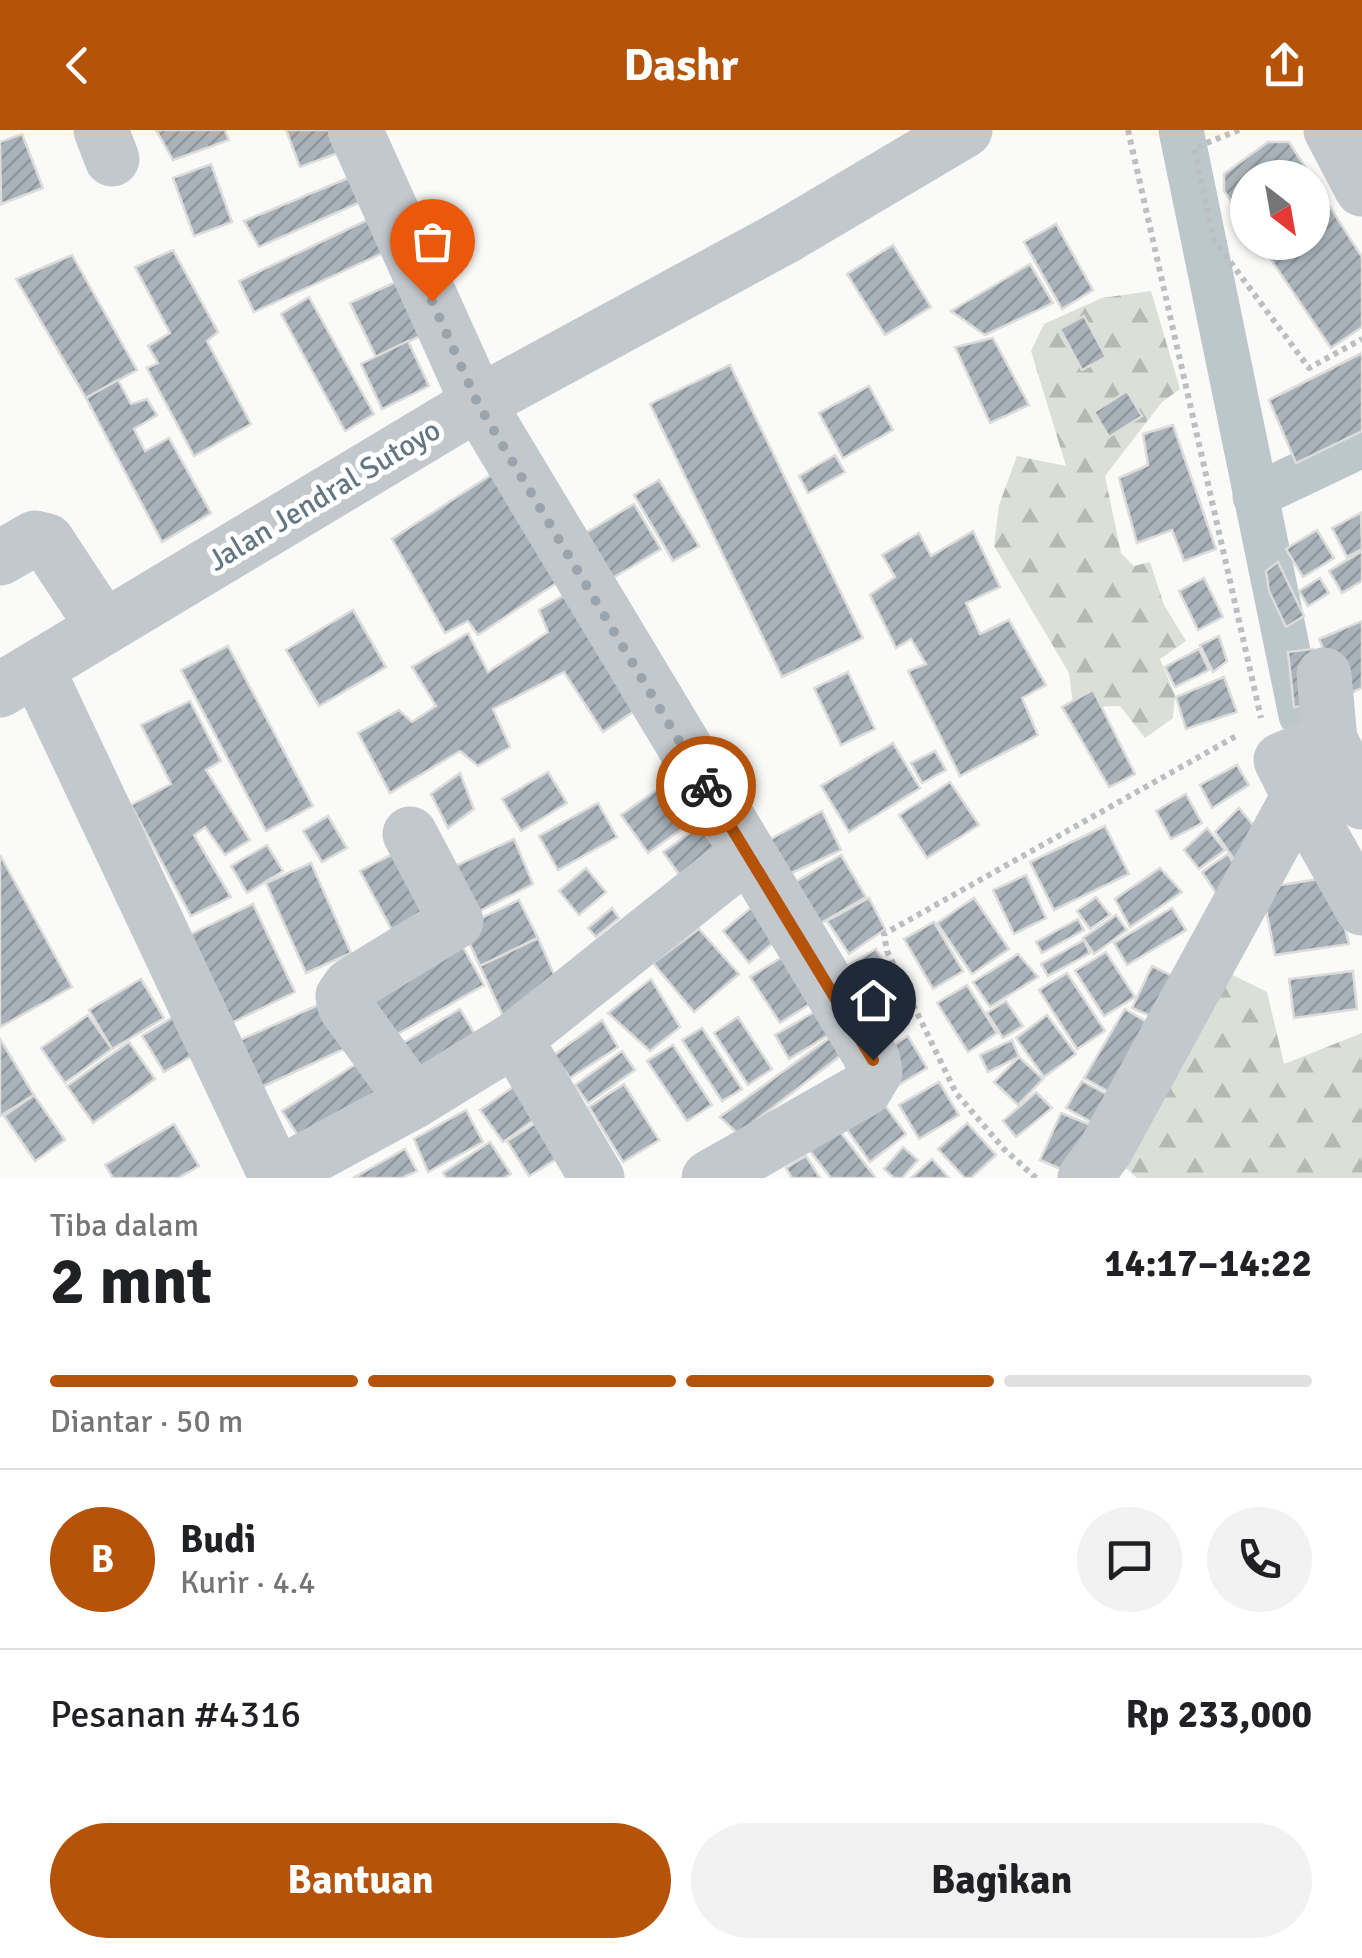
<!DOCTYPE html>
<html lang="id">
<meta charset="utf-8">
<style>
body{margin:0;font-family:Signika,sans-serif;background:#f2f2f2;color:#202124;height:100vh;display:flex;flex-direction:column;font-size:38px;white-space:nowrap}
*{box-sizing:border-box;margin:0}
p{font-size:32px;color:#757577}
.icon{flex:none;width:55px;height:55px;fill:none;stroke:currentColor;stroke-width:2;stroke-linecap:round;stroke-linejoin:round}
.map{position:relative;height:1048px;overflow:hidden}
.sheet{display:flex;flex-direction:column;background:#fff;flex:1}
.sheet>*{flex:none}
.needle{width:65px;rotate:149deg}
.controls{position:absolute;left:1230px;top:30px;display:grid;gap:20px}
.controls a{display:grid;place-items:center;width:100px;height:100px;border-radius:50%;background:#fff;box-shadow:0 2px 8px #0004;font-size:50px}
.pin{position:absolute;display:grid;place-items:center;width:85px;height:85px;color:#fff;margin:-102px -42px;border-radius:50% 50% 50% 0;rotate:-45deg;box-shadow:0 0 10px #0007}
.pin .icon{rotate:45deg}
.courier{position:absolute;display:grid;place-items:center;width:100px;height:100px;margin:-50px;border:8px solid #b45309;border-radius:50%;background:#fff;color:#222;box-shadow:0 2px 12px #0007}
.overview em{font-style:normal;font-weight:700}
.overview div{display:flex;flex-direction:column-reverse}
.overview{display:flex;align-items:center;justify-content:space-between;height:170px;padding:0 50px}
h1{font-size:65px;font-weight:700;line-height:75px}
.bar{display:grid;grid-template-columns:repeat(4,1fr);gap:15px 10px;align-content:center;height:120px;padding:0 50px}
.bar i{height:12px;border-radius:8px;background:#e0e0e0}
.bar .active{background:#b45309}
.bar p{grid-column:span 4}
.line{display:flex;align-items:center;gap:25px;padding:0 50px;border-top:2px solid #e0e0e0}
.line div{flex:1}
.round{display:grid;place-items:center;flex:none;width:105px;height:105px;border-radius:52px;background:#f2f2f2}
.primary-button{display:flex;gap:20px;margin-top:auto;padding:20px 50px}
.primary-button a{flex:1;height:115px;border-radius:60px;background:#b45309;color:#fff;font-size:40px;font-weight:700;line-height:115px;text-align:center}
.primary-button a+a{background:#f2f2f2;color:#202124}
header{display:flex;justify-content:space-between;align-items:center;height:130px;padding:0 50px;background:#b45309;color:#fff;font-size:45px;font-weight:700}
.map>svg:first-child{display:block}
.forest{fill:url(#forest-firs)}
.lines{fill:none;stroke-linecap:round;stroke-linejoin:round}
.canal{stroke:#bbc7cb;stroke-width:45}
.building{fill:url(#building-hatch);stroke:#dcdcda;stroke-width:2.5}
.path{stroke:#bbbfc2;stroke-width:6;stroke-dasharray:5 5;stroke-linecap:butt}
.minor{stroke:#c3c8cc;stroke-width:55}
.done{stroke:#99a4ac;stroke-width:10;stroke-dasharray:0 18}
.route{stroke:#b45309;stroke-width:12}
.labels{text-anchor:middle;stroke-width:10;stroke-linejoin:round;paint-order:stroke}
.street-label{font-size:30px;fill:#657683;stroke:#fff}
</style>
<header><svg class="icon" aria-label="back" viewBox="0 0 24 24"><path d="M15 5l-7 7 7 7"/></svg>Dashr<svg class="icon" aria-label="share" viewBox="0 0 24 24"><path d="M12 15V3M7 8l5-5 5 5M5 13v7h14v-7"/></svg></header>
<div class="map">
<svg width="1362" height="1048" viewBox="0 0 1362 1048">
<defs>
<pattern id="forest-firs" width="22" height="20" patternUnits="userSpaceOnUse" patternTransform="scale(2.5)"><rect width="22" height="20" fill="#dadfd7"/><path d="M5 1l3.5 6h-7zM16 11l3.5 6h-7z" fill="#b4b9b4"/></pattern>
<pattern id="building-hatch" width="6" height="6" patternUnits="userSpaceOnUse" patternTransform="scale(2.5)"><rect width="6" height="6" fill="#aab3b9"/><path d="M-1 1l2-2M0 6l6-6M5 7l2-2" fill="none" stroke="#8e969c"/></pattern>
</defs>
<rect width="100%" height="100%" fill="#fafaf8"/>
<!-- forest -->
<g class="forest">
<polygon points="1151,161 1180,259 1162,272 1105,346 1121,423 1134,436 1150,432 1164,475 1186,511 1160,529 1175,565 1173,588 1145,608 1120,576 1090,577 1075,589 1069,543 994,416 999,375 1017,326 1066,336 1031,221 1044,194 1102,168"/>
<polygon points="1206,832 1267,862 1284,934 1362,903 1362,1048 1137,1048 1118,1031"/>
</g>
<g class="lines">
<!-- canal -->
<g class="canal">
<polyline points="1181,0 1301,585"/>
<polyline points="1255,366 1362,315"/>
</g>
</g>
<!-- building -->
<g class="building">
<polygon points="156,0 225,0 229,10 173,30"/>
<polygon points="286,0 339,0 346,20 300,37"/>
<polygon points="22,4 43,58 1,74 0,12"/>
<polygon points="1268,12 1289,12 1312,48 1248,48 1248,95 1224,61 1224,44"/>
<polygon points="211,34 232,92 194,106 173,48"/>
<polygon points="358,44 363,71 259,117 244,91"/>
<polygon points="1312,49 1362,127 1362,197 1331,218 1259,112 1312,112"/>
<polygon points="382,83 396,117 254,182 239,151"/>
<polygon points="1056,94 1093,160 1062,179 1024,112"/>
<polygon points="893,115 931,177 885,205 847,144"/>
<polygon points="173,120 218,202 207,211 251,294 194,326 147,238 158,233 148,216 170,203 135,137"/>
<polygon points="72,125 137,240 86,268 16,149"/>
<polygon points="1030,134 1053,173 985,205 951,181"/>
<polygon points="400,150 425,204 376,227 350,173"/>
<polygon points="309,167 374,284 345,301 281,184"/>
<polygon points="1084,186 1106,227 1082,240 1060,199"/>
<polygon points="993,208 1029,275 990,293 955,217"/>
<polygon points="408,211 429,256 382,279 361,234"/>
<polygon points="1362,223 1362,301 1296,333 1269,270"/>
<polygon points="730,235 863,508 782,547 650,274"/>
<polygon points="118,250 131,274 147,269 157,285 134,299 145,321 169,308 211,383 162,412 86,268"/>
<polygon points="869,256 893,300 843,328 819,283"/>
<polygon points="1127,261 1142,286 1109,307 1094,282"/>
<polygon points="1173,295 1216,419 1184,431 1172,400 1137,413 1119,348 1148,335 1143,304"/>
<polygon points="835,325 845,342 808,363 799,346"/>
<polygon points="500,339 564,448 478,505 468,491 445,503 392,409"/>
<polygon points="659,350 699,416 673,431 634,365"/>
<polygon points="634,374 661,419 596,458 569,413"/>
<polygon points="1361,383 1362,419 1347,427 1332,398"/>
<polygon points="1317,400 1334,428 1303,447 1286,419"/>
<polygon points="973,401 1000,457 966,473 980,504 1009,490 1046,555 1022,568 1038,605 960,646 908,541 926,534 911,509 896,518 870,465 895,447 882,425 919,403 931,426"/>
<polygon points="1362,421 1362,451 1342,463 1329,441"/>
<polygon points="1278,432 1304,486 1286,497 1269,461 1266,441"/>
<polygon points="1204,448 1223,487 1198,500 1179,461"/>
<polygon points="1320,448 1329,463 1308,476 1299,461"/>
<polygon points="583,454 645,574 603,602 564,542 493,579 510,617 478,636 460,621 390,663 358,603 399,580 412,592 436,576 412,537 468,503 488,542 548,502 539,480"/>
<polygon points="353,480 386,537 319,576 286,520"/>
<polygon points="1362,491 1362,558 1344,566 1319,509"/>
<polygon points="1219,506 1227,531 1213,542 1200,515"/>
<polygon points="228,516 313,676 266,701 181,540"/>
<polygon points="1199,519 1209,540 1175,557 1165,537"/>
<polygon points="1313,519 1320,574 1294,577 1288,522"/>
<polygon points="848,542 875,599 841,615 814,558"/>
<polygon points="1224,547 1237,582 1186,599 1176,567"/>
<polygon points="1093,560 1135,644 1109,657 1062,577"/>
<polygon points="190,571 221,631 206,640 250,710 225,725 205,697 194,705 231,767 191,786 131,675 171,654 141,595"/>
<polygon points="893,613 920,658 849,702 821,656"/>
<polygon points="935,621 946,640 922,653 911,633"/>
<polygon points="1237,635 1249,655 1212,678 1200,655"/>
<polygon points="683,641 710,679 648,723 621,685"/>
<polygon points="548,642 567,673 521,701 502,669"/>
<polygon points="460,643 474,679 448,698 431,664"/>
<polygon points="950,652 979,695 927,728 899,685"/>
<polygon points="1186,664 1202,693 1171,709 1156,681"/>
<polygon points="598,673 617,707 558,740 539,706"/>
<polygon points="1239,678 1267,712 1238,735 1215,702"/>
<polygon points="822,681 841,720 777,750 758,716"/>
<polygon points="328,686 347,718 322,732 303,701"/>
<polygon points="700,696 720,725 684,751 663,722"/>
<polygon points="1105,696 1129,744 1054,780 1030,732"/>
<polygon points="1207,698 1225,720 1199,739 1184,720"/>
<polygon points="514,709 533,754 462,790 440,743"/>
<polygon points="267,715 283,741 247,763 231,736"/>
<polygon points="395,723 428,784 393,802 360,741"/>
<polygon points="1228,724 1244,749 1218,766 1202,742"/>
<polygon points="0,725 72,857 0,897"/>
<polygon points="841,725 866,767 809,800 785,758"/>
<polygon points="311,733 351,823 306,843 266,753"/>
<polygon points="586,738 606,762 579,785 559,761"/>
<polygon points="1160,738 1182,762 1130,797 1115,769"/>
<polygon points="1026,745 1046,788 1014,804 993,760"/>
<polygon points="1331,747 1349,814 1275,825 1262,758"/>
<polygon points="1096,767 1110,785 1090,799 1077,781"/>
<polygon points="869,768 885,799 849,824 827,791"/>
<polygon points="974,768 1009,819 972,844 937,793"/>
<polygon points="519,770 538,808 480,836 462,797"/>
<polygon points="253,774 295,862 223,897 181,809"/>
<polygon points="756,774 784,804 749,833 723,801"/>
<polygon points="612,778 619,788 596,807 588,798"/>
<polygon points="1172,778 1186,800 1127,835 1114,813"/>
<polygon points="1116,785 1127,800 1094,824 1083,808"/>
<polygon points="1078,789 1084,800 1042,823 1036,812"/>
<polygon points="934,792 963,841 933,859 904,809"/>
<polygon points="453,799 484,855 387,910 355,855"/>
<polygon points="699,799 739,844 694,882 653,833"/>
<polygon points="538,808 561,860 504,888 480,836"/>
<polygon points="1084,810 1090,823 1048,846 1041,834"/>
<polygon points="876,819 895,851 851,877 832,845"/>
<polygon points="1106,822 1135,867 1104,886 1075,841"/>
<polygon points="787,824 816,870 780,893 750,847"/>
<polygon points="1018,824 1038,847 990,877 973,852"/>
<polygon points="1152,836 1179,849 1160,890 1132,878"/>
<polygon points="1353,841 1357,879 1294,888 1289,849"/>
<polygon points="1067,843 1105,901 1077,919 1039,860"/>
<polygon points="141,849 164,888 112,919 89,880"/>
<polygon points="651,849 680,897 650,921 608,883"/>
<polygon points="967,855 997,903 968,922 937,873"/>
<polygon points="904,863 914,879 887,896 877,881"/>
<polygon points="1006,871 1023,896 1003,908 987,883"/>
<polygon points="325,872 346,918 260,958 238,911"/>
<polygon points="821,878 835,901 789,929 775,905"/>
<polygon points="460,879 482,916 412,957 390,921"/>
<polygon points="1125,879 1160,900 1120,968 1084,948"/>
<polygon points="178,884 200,921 164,942 142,906"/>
<polygon points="88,885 112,919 65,953 41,918"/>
<polygon points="1047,885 1076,924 1044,947 1016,908"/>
<polygon points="738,887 772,939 748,955 714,903"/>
<polygon points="602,890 618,917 570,948 554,925"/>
<polygon points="702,898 742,959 722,971 682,910"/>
<polygon points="908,906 927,938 895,957 876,925"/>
<polygon points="831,907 840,926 738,1004 720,987"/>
<polygon points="0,909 34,965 0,986"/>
<polygon points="1012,910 1019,927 988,942 980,925"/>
<polygon points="129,912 155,949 93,993 67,956"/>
<polygon points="673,915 712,975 687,991 647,931"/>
<polygon points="622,921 635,940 588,973 575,955"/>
<polygon points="1019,927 1043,949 1018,975 994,952"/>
<polygon points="366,928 391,967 308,1021 282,981"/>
<polygon points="1082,951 1121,972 1104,999 1066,978"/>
<polygon points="939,952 959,985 919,1009 899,975"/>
<polygon points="519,953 541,985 503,1012 480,980"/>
<polygon points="624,954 659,1010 623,1032 589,977"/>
<polygon points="1036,962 1052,978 1016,1007 1003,991"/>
<polygon points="34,965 65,1010 35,1031 4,986"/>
<polygon points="881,970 906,1004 870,1032 845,997"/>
<polygon points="466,980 483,1012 428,1042 414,1009"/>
<polygon points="1061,983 1098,998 1077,1046 1040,1030"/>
<polygon points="544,988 566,1023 529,1046 507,1011"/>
<polygon points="967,993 996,1025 971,1048 965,1048 938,1019"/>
<polygon points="174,994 199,1036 178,1048 113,1048 105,1035"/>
<polygon points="838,999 875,1047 874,1048 831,1048 810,1021"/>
<polygon points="490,1012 511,1044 504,1048 446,1048 443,1043"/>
<polygon points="903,1017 918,1030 902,1048 894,1048 884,1039"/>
<polygon points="405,1019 417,1041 402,1048 353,1048"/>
<polygon points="806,1026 820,1048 792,1048 786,1038"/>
<polygon points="932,1029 949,1048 911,1048"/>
</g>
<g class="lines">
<!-- path -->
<g class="path">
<polyline points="1128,0 1261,588"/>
<polyline points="1239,0 1194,18 1214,110 1309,238 1362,209"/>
<polyline points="1036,1048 1004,1019 956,963 887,821 884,804 1238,605"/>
</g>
<!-- minor -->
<g class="minor">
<polyline points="101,0 112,29"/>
<polyline points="355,0 478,273 873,930 875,942 865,959 709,1048"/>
<polyline points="1331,0 1362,59"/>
<polyline points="0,428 35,408 47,411 103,496"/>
<polyline points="38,541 277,1048"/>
<polyline points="1324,545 1330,610 1362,672"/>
<polyline points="0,560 478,273 786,106 965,0"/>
<polyline points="1299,666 1281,630 1330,610"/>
<polyline points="515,909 597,1048"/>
<polyline points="414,971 515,909 747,724"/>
<polyline points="276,1046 414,971 345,876 343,866 350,856 456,791 410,704"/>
<polyline points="1085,1048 1106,1019 1299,666 1362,778"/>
</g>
</g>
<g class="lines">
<!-- done -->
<polyline class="done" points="432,171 478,274 706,656"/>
<!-- route -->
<polyline class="route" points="706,656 873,930"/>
</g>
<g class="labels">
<!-- street labels -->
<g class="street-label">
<text transform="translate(324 365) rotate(-31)" y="10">Jalan Jendral Sutoyo</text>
</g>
</g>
</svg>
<div class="controls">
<a><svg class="needle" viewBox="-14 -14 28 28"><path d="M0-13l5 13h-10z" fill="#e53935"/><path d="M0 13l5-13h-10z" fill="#757577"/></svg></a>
</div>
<div class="pin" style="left:432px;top:171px;background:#ea580c"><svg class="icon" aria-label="bag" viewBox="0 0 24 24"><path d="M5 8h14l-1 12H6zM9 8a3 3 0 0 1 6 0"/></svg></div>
<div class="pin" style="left:873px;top:930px;background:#1f2937"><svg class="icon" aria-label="home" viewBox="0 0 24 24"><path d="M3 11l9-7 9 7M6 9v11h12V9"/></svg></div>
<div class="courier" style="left:706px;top:656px"><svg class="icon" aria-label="bike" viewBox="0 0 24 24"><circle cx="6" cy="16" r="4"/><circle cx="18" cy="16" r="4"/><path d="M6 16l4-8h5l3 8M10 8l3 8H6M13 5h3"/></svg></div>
</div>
<section class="sheet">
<div class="overview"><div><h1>2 mnt</h1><p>Tiba dalam</p></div><em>14:17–14:22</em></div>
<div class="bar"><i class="active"></i><i class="active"></i><i class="active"></i><i></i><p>Diantar · 50 m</p></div>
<div class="line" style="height:180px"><b class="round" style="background:#b45309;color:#fff">B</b><div><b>Budi</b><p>Kurir · 4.4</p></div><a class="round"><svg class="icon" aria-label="chat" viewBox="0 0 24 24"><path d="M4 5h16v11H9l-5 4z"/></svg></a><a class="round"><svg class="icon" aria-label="phone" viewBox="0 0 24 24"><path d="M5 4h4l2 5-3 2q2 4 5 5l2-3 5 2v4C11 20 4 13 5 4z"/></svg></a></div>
<div class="line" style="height:130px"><div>Pesanan #4316</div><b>Rp 233,000</b></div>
<div class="primary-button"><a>Bantuan</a><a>Bagikan</a></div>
</section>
